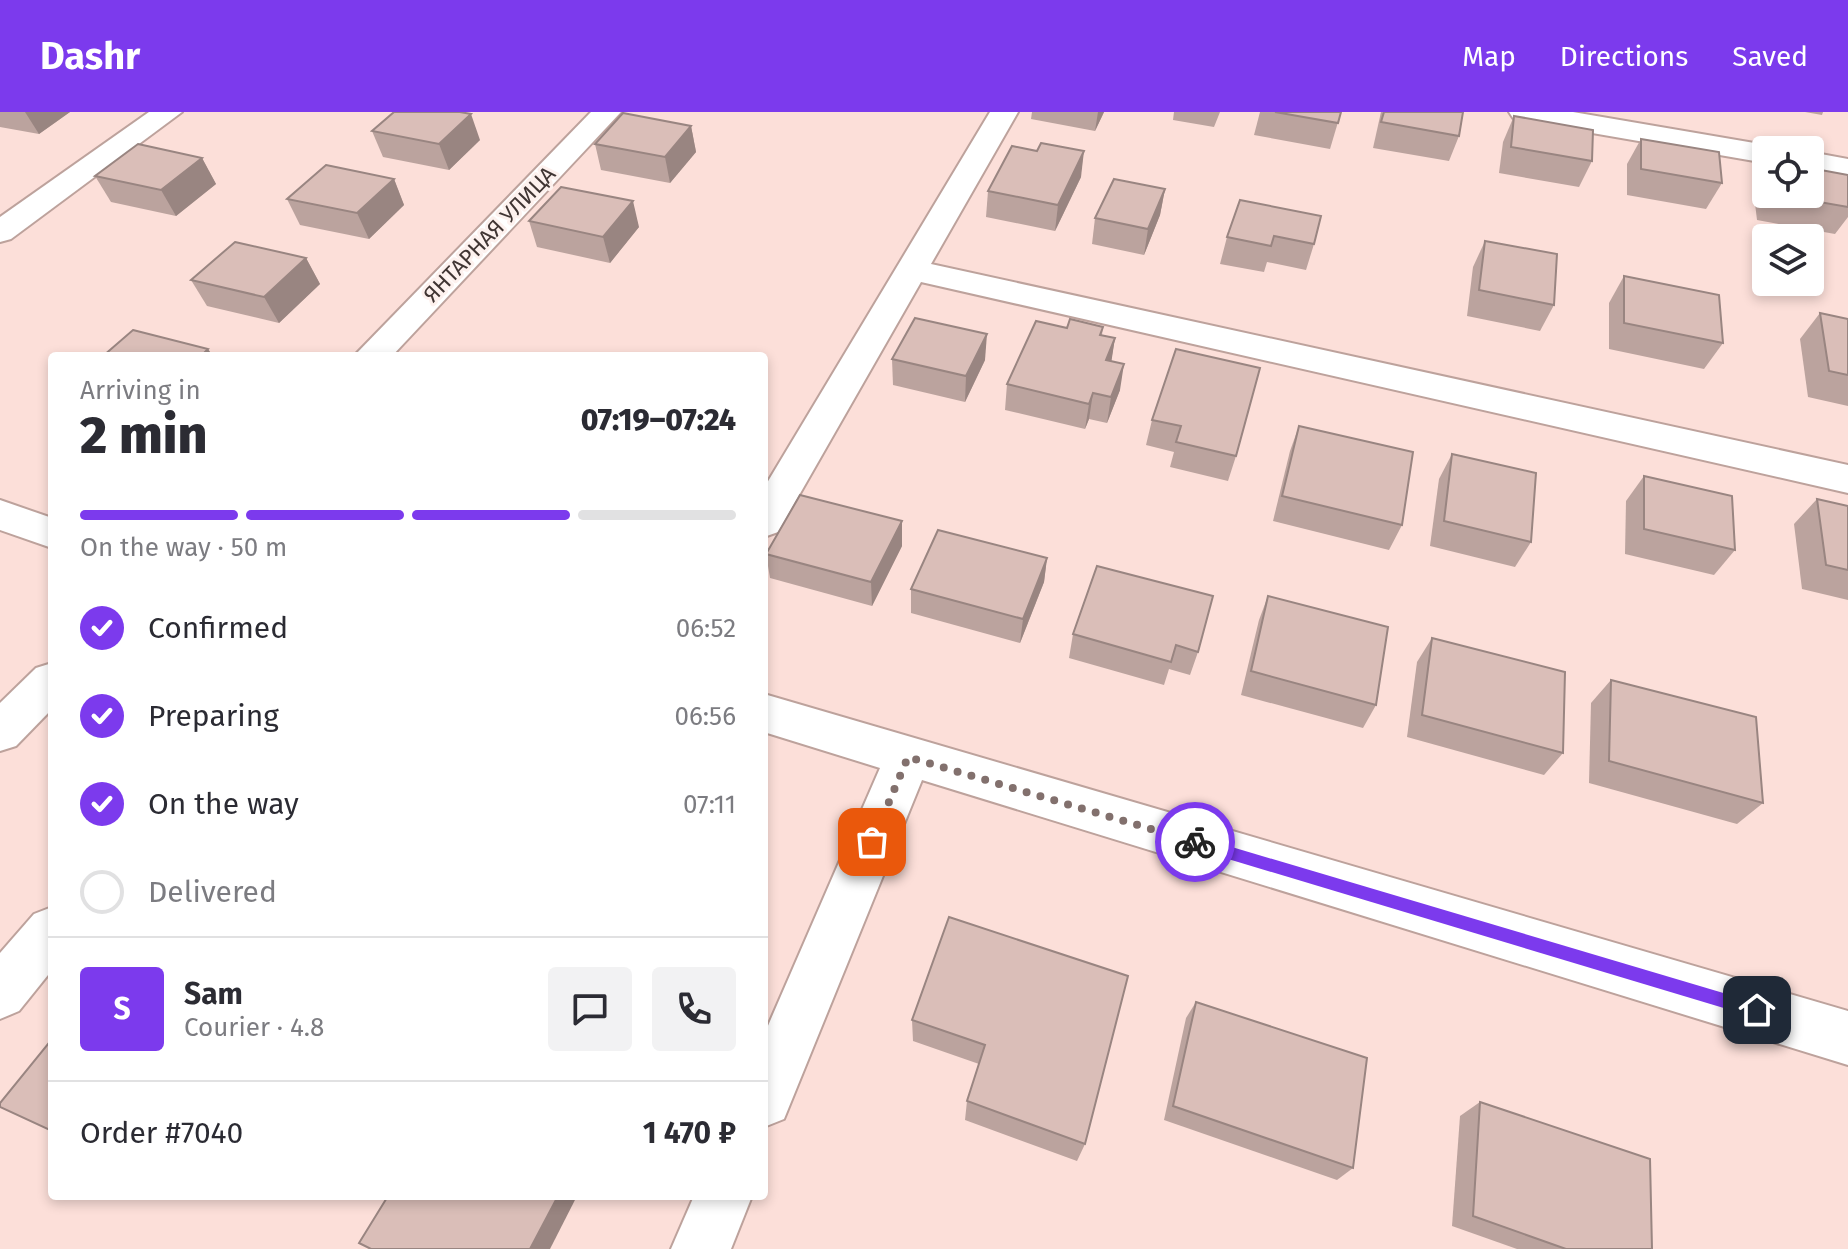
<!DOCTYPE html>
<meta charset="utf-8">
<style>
body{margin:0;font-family:"Fira Sans",sans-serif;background:#f2f2f3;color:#2b2b33;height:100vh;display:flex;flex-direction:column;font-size:30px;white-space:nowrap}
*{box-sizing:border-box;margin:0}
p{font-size:26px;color:#7c7c81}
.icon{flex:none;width:44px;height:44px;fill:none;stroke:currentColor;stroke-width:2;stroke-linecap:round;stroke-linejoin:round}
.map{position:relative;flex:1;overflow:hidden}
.panel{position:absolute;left:48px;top:240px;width:720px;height:848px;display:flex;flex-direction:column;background:#fff;border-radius:8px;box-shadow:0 4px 12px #0003}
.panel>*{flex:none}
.fabs{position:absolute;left:1752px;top:24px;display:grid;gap:16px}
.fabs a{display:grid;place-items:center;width:72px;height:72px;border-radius:8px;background:#fff;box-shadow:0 4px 12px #0003;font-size:40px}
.pin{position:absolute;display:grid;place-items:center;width:68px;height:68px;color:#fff;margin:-34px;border-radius:16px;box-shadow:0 4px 12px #0006}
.courier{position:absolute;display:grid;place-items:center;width:80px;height:80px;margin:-40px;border:6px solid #7c3aed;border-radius:50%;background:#fff;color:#222;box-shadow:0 2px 10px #0007}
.headline em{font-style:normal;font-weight:800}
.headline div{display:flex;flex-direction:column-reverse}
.headline{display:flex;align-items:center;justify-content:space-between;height:136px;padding:0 32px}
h1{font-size:52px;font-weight:800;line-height:60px}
.bar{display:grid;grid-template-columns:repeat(4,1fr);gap:12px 8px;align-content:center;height:96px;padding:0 32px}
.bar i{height:10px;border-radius:6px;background:#e1e1e2}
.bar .current{background:#7c3aed}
.bar p{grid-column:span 4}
.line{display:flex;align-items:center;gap:20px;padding:0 32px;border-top:2px solid #e1e1e2}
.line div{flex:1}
.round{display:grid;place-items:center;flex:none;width:84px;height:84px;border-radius:8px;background:#f2f2f3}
ol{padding:0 32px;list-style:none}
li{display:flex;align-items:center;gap:24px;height:88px}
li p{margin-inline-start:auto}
li .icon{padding:8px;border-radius:50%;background:#7c3aed;color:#fff;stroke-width:4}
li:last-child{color:#7c7c81}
li i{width:44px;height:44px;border:4px solid #e1e1e2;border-radius:50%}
header{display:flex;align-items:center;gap:48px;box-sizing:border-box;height:112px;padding:0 40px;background:#7c3aed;color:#fff}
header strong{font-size:38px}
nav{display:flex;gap:44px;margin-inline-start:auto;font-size:28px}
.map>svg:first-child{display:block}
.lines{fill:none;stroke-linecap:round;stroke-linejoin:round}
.street-casing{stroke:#bda29c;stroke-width:4}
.street{fill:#fff;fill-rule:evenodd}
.wall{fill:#bba39e}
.shaded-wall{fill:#998581}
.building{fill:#dabeb8;stroke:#998581;stroke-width:2}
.route{fill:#7c3aed}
.done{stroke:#82706d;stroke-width:8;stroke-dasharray:0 14.4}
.labels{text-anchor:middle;stroke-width:6;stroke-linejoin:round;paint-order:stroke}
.far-street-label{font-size:22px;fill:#403533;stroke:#fdf1ee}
</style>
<header>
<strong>Dashr</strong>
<nav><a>Map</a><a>Directions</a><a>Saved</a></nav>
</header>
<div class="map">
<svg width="1848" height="1137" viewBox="0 0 1848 1137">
<rect width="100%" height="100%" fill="#fcdfd9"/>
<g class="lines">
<!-- street casing -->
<g class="street-casing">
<g id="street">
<polygon points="149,0 182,0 11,127 0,130 0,105"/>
<polygon points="591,0 621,0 392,244 354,244"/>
<polygon points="990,0 1018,0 931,152 1848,353 1848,381 921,170 778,420 764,425 764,376"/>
<polygon points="1509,0 1573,0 1766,33 1778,38 1766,38 1766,51 1523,9 1513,6"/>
<polygon points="1810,40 1848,47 1848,65 1810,58"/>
<polygon points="0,388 52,406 52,436 0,418"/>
<polygon points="52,551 52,597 16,634 0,639 0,591 36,556"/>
<polygon points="764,582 1848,899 1848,953 922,668 784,1007 764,1015 764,923 880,656 764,620"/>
<polygon points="52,795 52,858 19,899 0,907 0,841 34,802"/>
<polygon points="694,1084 752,1084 731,1137 671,1137"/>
</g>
</g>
<!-- street -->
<use href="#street" class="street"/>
</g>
<!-- wall -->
<g class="wall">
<polygon points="0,0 70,0 39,22 0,15"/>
<polygon points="1032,0 1104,0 1095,19 1031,7"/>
<polygon points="1174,0 1220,0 1214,15 1173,8"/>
<polygon points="1260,0 1341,0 1330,37 1254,23"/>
<polygon points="1381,0 1463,0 1459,24 1449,49 1373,36"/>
<polygon points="1805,0 1823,0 1822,3"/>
<polygon points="1514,4 1592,49 1579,75 1499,61 1503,30"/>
<polygon points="691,14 696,40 670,71 601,58 595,32"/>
<polygon points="372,19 480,28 449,58 383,45"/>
<polygon points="1641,27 1722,71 1706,97 1627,83 1627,52"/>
<polygon points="1037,39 1081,65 1055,119 986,105 988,79"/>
<polygon points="202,46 216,72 176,104 111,90 95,64"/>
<polygon points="1766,55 1766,82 1810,82 1848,63 1848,105 1835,122 1757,108 1753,75"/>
<polygon points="394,67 404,93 369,127 300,113 287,87"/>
<polygon points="1165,77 1160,103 1144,143 1092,132 1095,106"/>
<polygon points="1240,88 1314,132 1306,158 1267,150 1264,160 1220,152 1227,125"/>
<polygon points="529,109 639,115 610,151 537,135"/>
<polygon points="1485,129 1554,193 1540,219 1467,204 1473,155"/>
<polygon points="306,146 320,172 279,211 207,194 191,168"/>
<polygon points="1624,164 1723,231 1704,257 1609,237 1609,191"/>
<polygon points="1820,201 1848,207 1848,294 1808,285 1800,227"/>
<polygon points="1103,215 1102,223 1115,226 1111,249 1120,278 1107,311 1089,307 1085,317 1005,298 1007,272 1067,216"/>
<polygon points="1176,237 1236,344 1228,369 1170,355 1174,340 1146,333 1152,308"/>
<polygon points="892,247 985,248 965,290 893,273"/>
<polygon points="1299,314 1402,413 1389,438 1273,409 1290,339"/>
<polygon points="1452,342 1531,430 1515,455 1430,434 1439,367"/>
<polygon points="1644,364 1735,438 1714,463 1625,442 1626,389"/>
<polygon points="1817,387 1848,394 1848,488 1802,477 1794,412"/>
<polygon points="902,409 902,434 872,494 770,466 766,442"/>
<polygon points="1047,446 1044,470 1020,531 911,501 911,477"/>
<polygon points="1097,454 1198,540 1190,563 1169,557 1164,573 1069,546 1073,522"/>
<polygon points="1268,484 1376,593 1363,616 1241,583 1259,508"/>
<polygon points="1432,526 1563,641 1544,663 1407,625 1417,550"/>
<polygon points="1611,568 1763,691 1737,712 1589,671 1591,591"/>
<polygon points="949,805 1085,1032 1077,1049 965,1008 967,989 979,952 913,929 912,908"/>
<polygon points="1196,890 1353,1056 1337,1068 1164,1008 1186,906"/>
<polygon points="1480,990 1652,1137 1517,1137 1452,1114 1460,1004"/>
</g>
<!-- shaded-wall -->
<g class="shaded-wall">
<polygon points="25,0 70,0 39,22"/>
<polygon points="1098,0 1104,0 1095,19"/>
<polygon points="471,2 480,28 449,58 439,32"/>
<polygon points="691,14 696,40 670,71 665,45"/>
<polygon points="1084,39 1081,65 1055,119 1058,93"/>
<polygon points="202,46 216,72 176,104 161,78"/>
<polygon points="394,67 404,93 369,127 357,101"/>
<polygon points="1165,77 1160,103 1144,143 1148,117"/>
<polygon points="633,89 639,115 610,151 603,125"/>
<polygon points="306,146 320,172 279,211 264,185"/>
<polygon points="987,222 985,248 965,290 966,264"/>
<polygon points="1115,226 1111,252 1106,248"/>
<polygon points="208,237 213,244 201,244"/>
<polygon points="1124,252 1120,278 1107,311 1111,285"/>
<polygon points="1093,281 1089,307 1085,317 1089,292"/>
<polygon points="902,409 902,434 872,494 871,470"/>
<polygon points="1047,446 1044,470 1020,531 1023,507"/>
<polygon points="558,1084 577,1084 550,1137 530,1137"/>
</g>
<!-- building -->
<g class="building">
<polygon points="394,0 460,0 471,2 439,32 372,19"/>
<polygon points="1275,0 1341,0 1338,11"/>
<polygon points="1384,0 1463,0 1459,24 1381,10"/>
<polygon points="623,1 691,14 665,45 595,32"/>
<polygon points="1514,4 1593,18 1592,49 1511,35"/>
<polygon points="1641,27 1719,40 1722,71 1641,57"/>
<polygon points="1041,31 1084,39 1058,93 988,79 1012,34 1037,39"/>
<polygon points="138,32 202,46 161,78 95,64"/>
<polygon points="326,53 394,67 357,101 287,87"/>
<polygon points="1810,56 1848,63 1848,95 1774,82 1810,82"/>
<polygon points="1114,67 1165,77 1148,117 1095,106"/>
<polygon points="561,75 633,89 603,125 529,109"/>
<polygon points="1240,88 1321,104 1314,132 1274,124 1271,134 1227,125"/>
<polygon points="1485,129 1557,142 1554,193 1479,178"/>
<polygon points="235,130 306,146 264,185 191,168"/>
<polygon points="1624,164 1719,183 1723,231 1624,211"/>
<polygon points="1820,201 1848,207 1848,263 1829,259"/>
<polygon points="915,206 987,222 966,264 892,247"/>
<polygon points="1070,207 1103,215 1100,223 1115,226 1106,248 1124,252 1111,285 1093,281 1089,292 1007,272 1036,209 1067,216"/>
<polygon points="133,218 208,237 201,244 103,244"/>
<polygon points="1176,237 1260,256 1236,344 1176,330 1181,314 1152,308"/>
<polygon points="1299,314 1413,340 1402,413 1282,384"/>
<polygon points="1452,342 1536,361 1531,430 1444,409"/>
<polygon points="1644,364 1732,384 1735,438 1644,417"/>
<polygon points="800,383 902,409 871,470 766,442"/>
<polygon points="1817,387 1848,394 1848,458 1826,453"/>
<polygon points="938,418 1047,446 1023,507 911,477"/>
<polygon points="1097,454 1213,484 1198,540 1176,533 1171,550 1073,522"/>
<polygon points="1268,484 1388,515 1376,593 1251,559"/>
<polygon points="1432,526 1565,560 1563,641 1422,603"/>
<polygon points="1611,568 1756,605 1763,691 1609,649"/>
<polygon points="949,805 1128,864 1085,1032 967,989 985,933 912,908"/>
<polygon points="1196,890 1367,946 1353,1056 1173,994"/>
<polygon points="52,927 52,1019 0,995 0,991"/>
<polygon points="1480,990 1650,1047 1652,1137 1566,1137 1473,1104"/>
<polygon points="388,1084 558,1084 530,1137 371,1137 359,1131"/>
</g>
<!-- route -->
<polygon class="route" points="1195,724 1757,891 1765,898 1757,906 1195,737 1188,730"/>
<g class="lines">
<!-- done -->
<polyline class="done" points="872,730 908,645 1195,730"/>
</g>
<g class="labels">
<!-- far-street labels -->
<g class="far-street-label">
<text transform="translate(489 122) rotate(-46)" y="8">ЯНТАРНАЯ УЛИЦА</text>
</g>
</g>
</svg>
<div class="fabs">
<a><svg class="icon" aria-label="locate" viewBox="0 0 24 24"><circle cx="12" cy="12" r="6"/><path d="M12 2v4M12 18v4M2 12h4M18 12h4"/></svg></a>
<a><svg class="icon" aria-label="layers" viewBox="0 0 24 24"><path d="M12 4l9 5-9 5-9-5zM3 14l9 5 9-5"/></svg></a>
</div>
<div class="pin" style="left:872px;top:730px;background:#ea580c"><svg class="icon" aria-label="bag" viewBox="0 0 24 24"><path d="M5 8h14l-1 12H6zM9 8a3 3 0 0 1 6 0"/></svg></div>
<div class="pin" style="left:1757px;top:898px;background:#1f2937"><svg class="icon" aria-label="home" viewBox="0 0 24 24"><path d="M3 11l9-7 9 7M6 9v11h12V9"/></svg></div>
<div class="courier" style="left:1195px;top:730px"><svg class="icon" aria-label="bike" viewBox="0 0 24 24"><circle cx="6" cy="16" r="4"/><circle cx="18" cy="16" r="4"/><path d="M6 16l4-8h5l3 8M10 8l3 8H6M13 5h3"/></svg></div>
<section class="panel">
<div class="headline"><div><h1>2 min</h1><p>Arriving in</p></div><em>07:19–07:24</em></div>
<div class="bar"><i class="current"></i><i class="current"></i><i class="current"></i><i></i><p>On the way · 50 m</p></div>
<ol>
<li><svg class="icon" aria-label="check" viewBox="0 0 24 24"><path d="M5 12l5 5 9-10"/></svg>Confirmed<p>06:52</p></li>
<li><svg class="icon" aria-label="check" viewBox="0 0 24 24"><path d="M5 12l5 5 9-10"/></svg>Preparing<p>06:56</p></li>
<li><svg class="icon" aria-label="check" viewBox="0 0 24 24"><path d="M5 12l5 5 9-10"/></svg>On the way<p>07:11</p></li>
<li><i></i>Delivered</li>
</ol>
<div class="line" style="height:144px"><b class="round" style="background:#7c3aed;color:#fff">S</b><div><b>Sam</b><p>Courier · 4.8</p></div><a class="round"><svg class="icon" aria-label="chat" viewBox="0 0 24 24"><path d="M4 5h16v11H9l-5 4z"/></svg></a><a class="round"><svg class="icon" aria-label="phone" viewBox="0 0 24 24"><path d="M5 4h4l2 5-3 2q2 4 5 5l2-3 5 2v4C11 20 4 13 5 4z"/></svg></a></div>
<div class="line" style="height:104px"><div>Order #7040</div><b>1 470 ₽</b></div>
</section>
</div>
